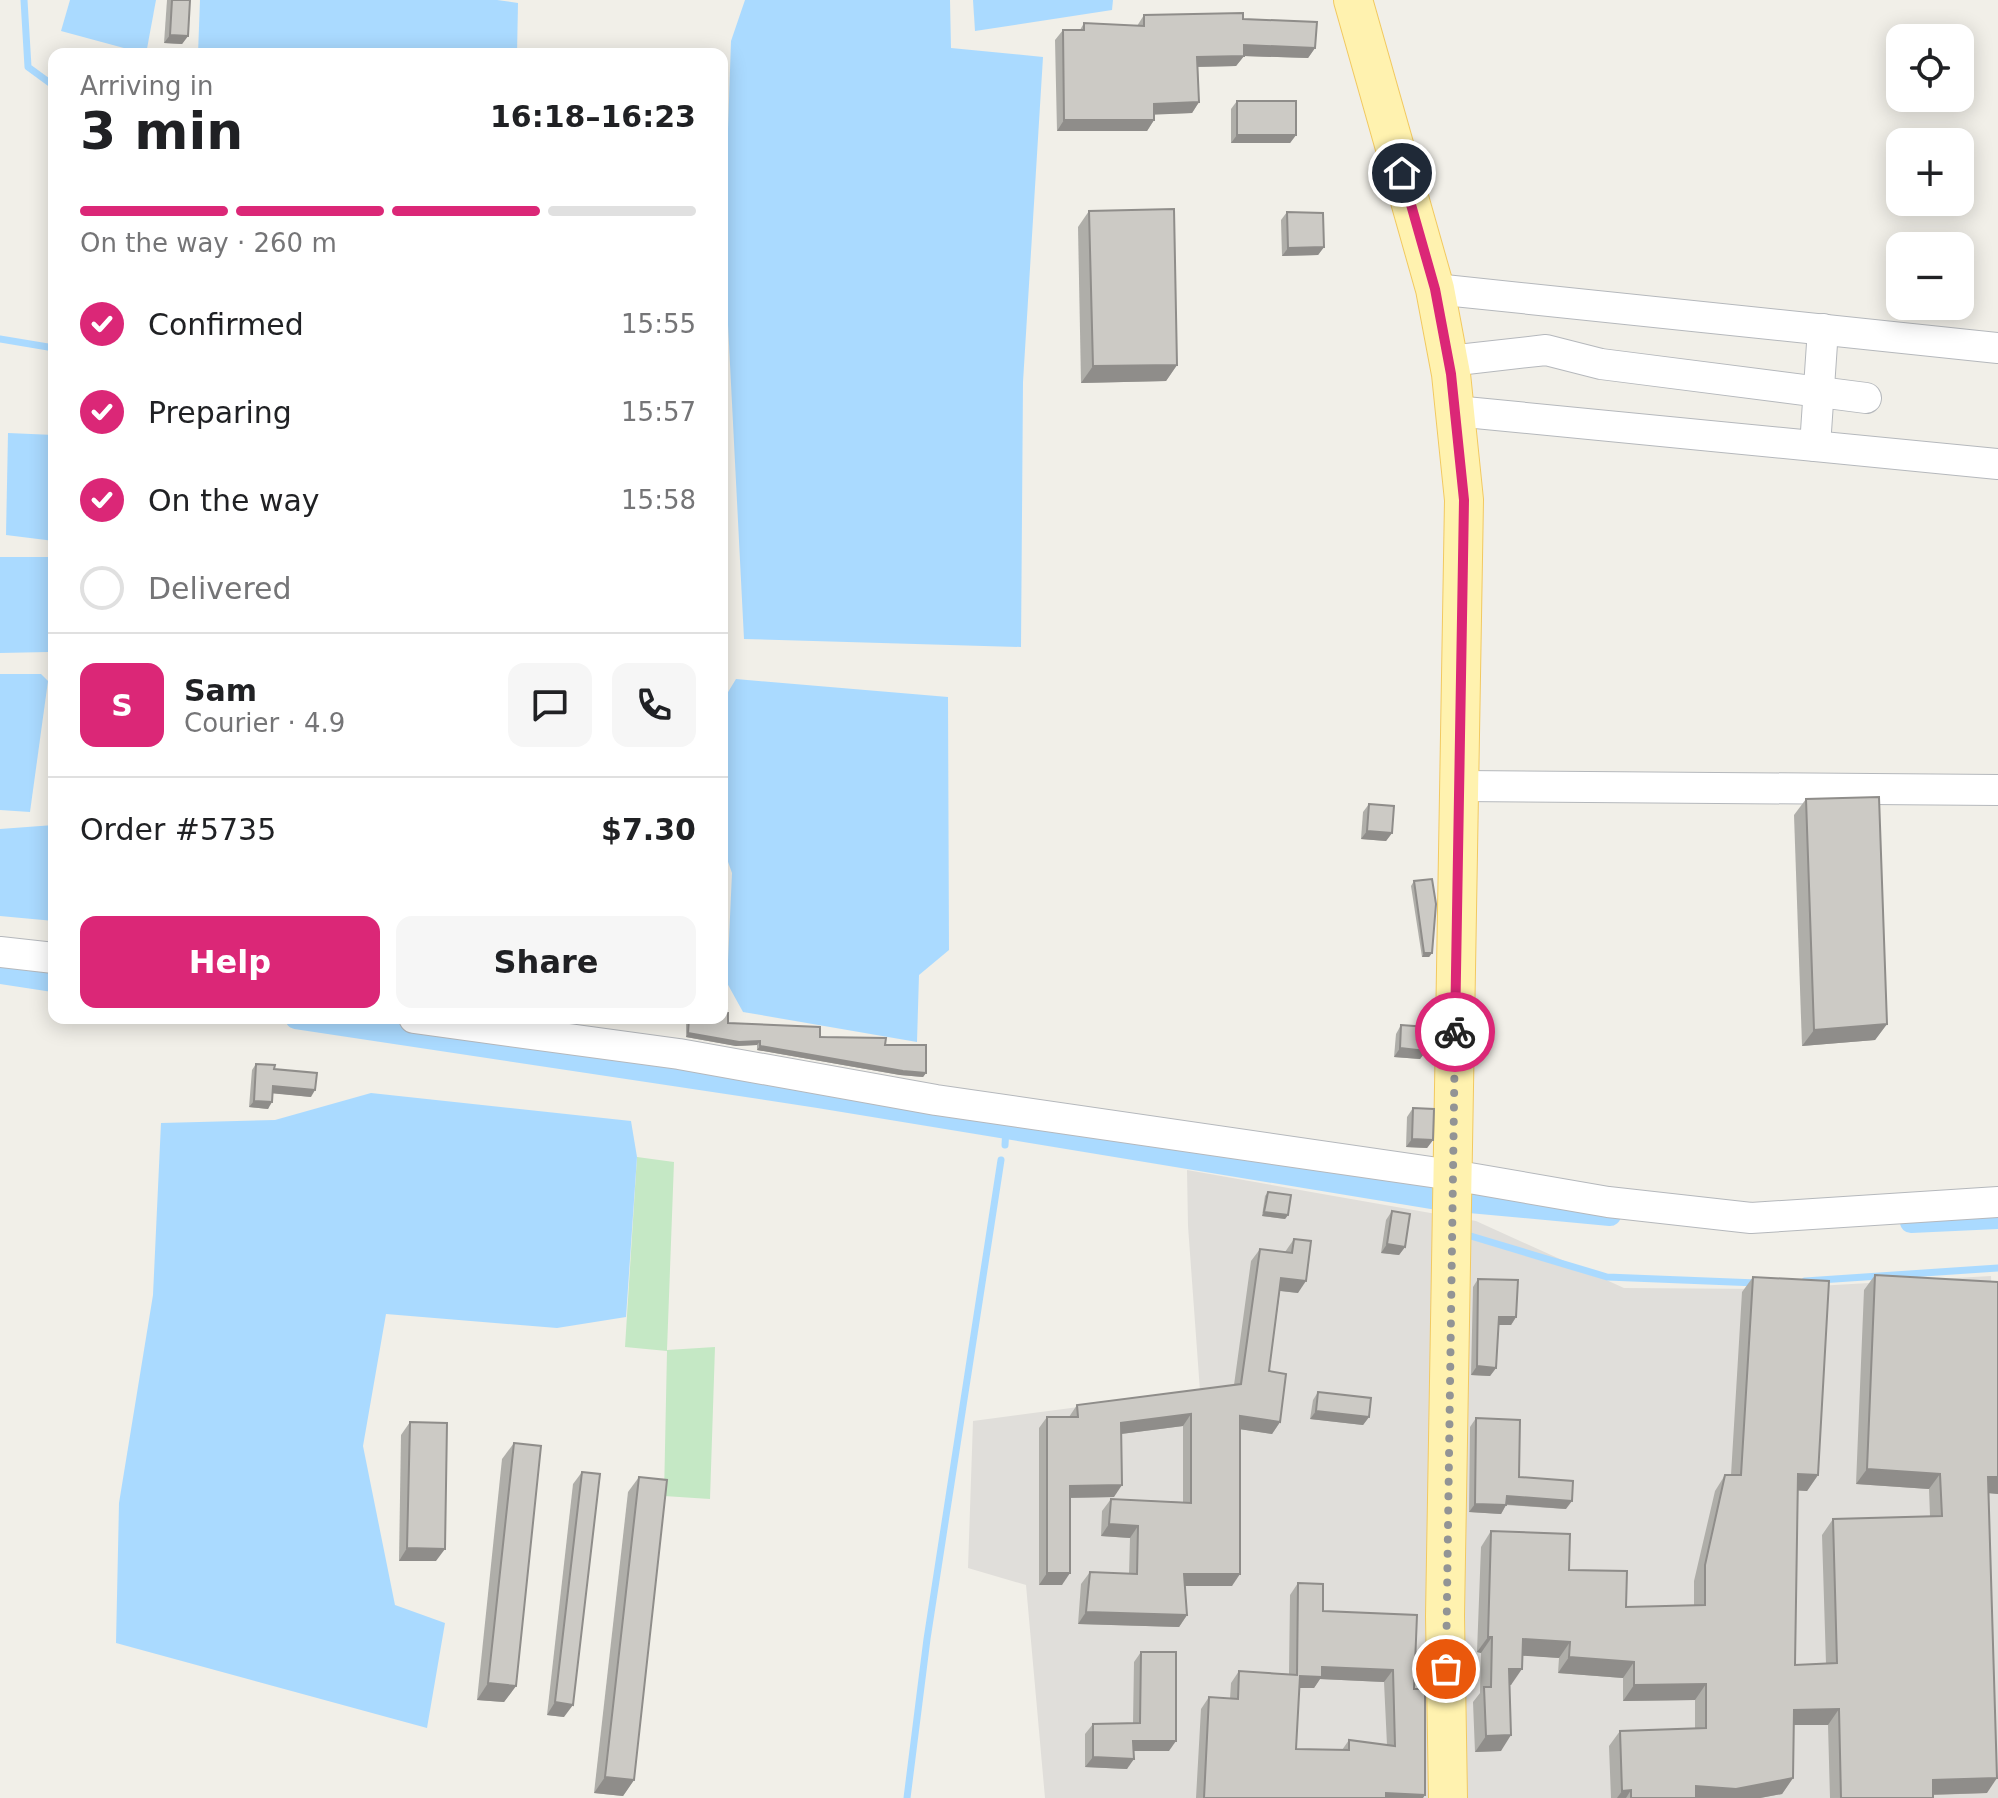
<!DOCTYPE html>
<meta charset="utf-8">
<style>
body{margin:0;font-family:"DejaVu Sans",sans-serif;background:#f6f6f6;color:#202124;height:100vh;display:flex;flex-direction:column;font-size:30px;white-space:nowrap}
*{box-sizing:border-box;margin:0}
p{font-size:26px;color:#757577}
.icon{flex:none;width:44px;height:44px;fill:none;stroke:currentColor;stroke-width:2;stroke-linecap:round;stroke-linejoin:round}
.map{position:relative;flex:1;overflow:hidden}
.sheet{position:absolute;left:48px;top:48px;width:680px;height:976px;display:flex;flex-direction:column;background:#fff;border-radius:16px;box-shadow:0 4px 20px #0003}
.sheet>*{flex:none}
.fabs{position:absolute;left:1886px;top:24px;display:grid;gap:16px}
.fabs a{display:grid;place-items:center;width:88px;height:88px;border-radius:16px;background:#fff;box-shadow:0 4px 20px #0003;font-size:40px}
.pin{position:absolute;display:grid;place-items:center;width:68px;height:68px;color:#fff;margin:-34px;border:4px solid #fff;border-radius:50%;box-shadow:0 2px 8px #0007}
.courier{position:absolute;display:grid;place-items:center;width:80px;height:80px;margin:-40px;border:6px solid #db2777;border-radius:50%;background:#fff;color:#222;box-shadow:0 2px 10px #0007}
.head em{font-style:normal;font-weight:600}
.head div{display:flex;flex-direction:column-reverse}
.head{display:flex;align-items:center;justify-content:space-between;height:136px;padding:0 32px}
h1{font-size:52px;font-weight:600;line-height:60px}
.bar{display:grid;grid-template-columns:repeat(4,1fr);gap:12px 8px;align-content:center;height:96px;padding:0 32px}
.bar i{height:10px;border-radius:6px;background:#e0e0e0}
.bar .current{background:#db2777}
.bar p{grid-column:span 4}
.line{display:flex;align-items:center;gap:20px;padding:0 32px;border-top:2px solid #e0e0e0}
.line div{flex:1}
.round{display:grid;place-items:center;flex:none;width:84px;height:84px;border-radius:16px;background:#f6f6f6}
ol{padding:0 32px;list-style:none}
li{display:flex;align-items:center;gap:24px;height:88px}
li p{margin-inline-start:auto}
li .icon{padding:8px;border-radius:50%;background:#db2777;color:#fff;stroke-width:4}
li:last-child{color:#757577}
li i{width:44px;height:44px;border:4px solid #e0e0e0;border-radius:50%}
.action{display:flex;gap:16px;margin-top:auto;padding:16px 32px}
.action a{flex:1;height:92px;border-radius:16px;background:#db2777;color:#fff;font-size:32px;font-weight:600;line-height:92px;text-align:center}
.action a+a{background:#f6f6f6;color:#202124}
.map>svg:first-child{display:block}
.industrial{fill:#e0deda}
.green{fill:#c5e8c5}
.water{fill:#aadaff}
.lines{fill:none;stroke-linecap:round;stroke-linejoin:round}
.stream{stroke:#aadaff;stroke-width:7}
.canal{stroke:#aadaff;stroke-width:22}
.minor-casing{stroke:#b5b8bc;stroke-width:32}
.major-casing{stroke:#f2c960;stroke-width:40}
.minor{stroke:#fff;stroke-width:30}
.major{stroke:#fff2af;stroke-width:38}
.wall{fill:#afaea9;fill-rule:evenodd}
.shaded-wall{fill:#8f8d8a}
.building{fill:#cccac5;stroke:#8f8d8a;stroke-width:2;fill-rule:evenodd}
.done{stroke:#929495;stroke-width:8;stroke-dasharray:0 14.4}
.route{stroke:#db2777;stroke-width:10}
</style>
<div class="map">
<svg width="1998" height="1798" viewBox="0 0 1998 1798">
<rect width="100%" height="100%" fill="#f1efe8"/>
<!-- industrial -->
<polygon class="industrial" points="1187,1170 1476,1221 1624,1288 1765,1289 1991,1276 1998,1445 1998,1798 1045,1798 1026,1585 968,1568 973,1421 1200,1391 1188,1226"/>
<!-- green -->
<polygon class="green" points="637,1157 674,1162 667,1350 715,1347 710,1499 664,1496 667,1351 625,1347"/>
<!-- water -->
<g class="water">
<polygon points="70,0 156,0 146,54 61,31"/>
<polygon points="200,0 497,0 518,3 517,54 198,54"/>
<polygon points="745,0 950,0 951,48 1043,57 1023,382 1021,647 744,639 724,246 731,41"/>
<polygon points="973,0 1113,0 1112,10 975,31"/>
<polygon points="8,433 54,435 54,541 6,535"/>
<polygon points="0,557 54,557 54,632 48,652 0,653"/>
<polygon points="0,674 41,674 48,681 30,812 0,810"/>
<polygon points="736,679 948,697 949,950 919,975 917,1042 743,1012 727,983 732,873 722,845 722,702"/>
<polygon points="54,825 54,921 0,916 0,829"/>
<polygon points="371,1093 631,1121 637,1157 626,1317 557,1328 386,1314 363,1446 395,1605 445,1623 427,1728 116,1643 119,1503 153,1295 161,1123 275,1120"/>
</g>
<g class="lines">
<!-- stream -->
<g class="stream">
<polyline points="24,0 28,67 54,86"/>
<polyline points="0,339 54,348"/>
<polyline points="1005,1145 1006,1128"/>
<polyline points="1464,1234 1607,1277 1757,1283"/>
<polyline points="1805,1281 1998,1268"/>
<polyline points="907,1798 927,1639 1001,1160"/>
</g>
<!-- canal -->
<g class="canal">
<polyline points="0,973 54,981"/>
<polyline points="296,1018 819,1097 1437,1199 1610,1215"/>
<polyline points="1911,1222 1998,1218"/>
</g>
<!-- minor casing -->
<g class="minor-casing">
<g id="minor">
<polyline points="1435,289 1998,348"/>
<polyline points="1449,361 1546,350 1601,364 1866,398"/>
<polyline points="1455,411 1998,464"/>
<polyline points="1815,446 1823,329"/>
<polyline points="1461,786 1998,790"/>
<polyline points="0,952 54,958"/>
<polyline points="414,1018 679,1054 936,1100 1452,1175 1608,1202 1751,1218 1998,1202"/>
</g>
</g>
<!-- major casing -->
<g class="major-casing">
<polyline id="major" points="1353,0 1435,289 1451,374 1464,500 1445,1616 1448,1798"/>
</g>
<!-- minor -->
<use href="#minor" class="minor"/>
<!-- major -->
<use href="#major" class="major"/>
</g>
<!-- wall -->
<g class="wall">
<polygon points="167,0 190,0 188,36 182,44 164,43"/>
<polygon points="1144,15 1243,19 1315,48 1308,58 1244,56 1236,66 1198,67 1199,102 1192,113 1154,114 1154,120 1147,131 1057,131 1055,40 1063,30 1080,30 1084,23 1137,26"/>
<polygon points="1237,101 1296,135 1290,143 1231,143 1231,109"/>
<polygon points="1089,211 1177,365 1166,381 1081,383 1078,227"/>
<polygon points="1287,212 1324,247 1318,255 1282,256 1281,220"/>
<polygon points="1806,799 1887,1024 1875,1040 1802,1046 1794,815"/>
<polygon points="1369,804 1392,833 1386,841 1361,839 1363,812"/>
<polygon points="1414,881 1432,953 1429,957 1422,957 1411,886"/>
<polygon points="688,1018 722,1018 728,1023 885,1045 926,1073 923,1077 900,1075 757,1050 757,1045 736,1046 686,1037 686,1020"/>
<polygon points="1401,1025 1426,1051 1420,1059 1394,1057 1396,1034"/>
<polygon points="256,1064 274,1069 311,1097 273,1093 268,1109 249,1107 252,1070"/>
<polygon points="1413,1108 1433,1140 1427,1148 1406,1147 1407,1117"/>
<polygon points="1268,1192 1288,1215 1285,1219 1262,1216 1265,1196"/>
<polygon points="1392,1211 1405,1247 1399,1255 1381,1253 1386,1220"/>
<polygon points="1294,1239 1298,1293 1280,1291 1269,1371 1280,1422 1272,1434 1240,1429 1232,1586 1185,1586 1187,1615 1179,1627 1078,1624 1081,1584 1090,1572 1129,1574 1130,1538 1101,1536 1102,1511 1111,1499 1183,1502 1183,1426 1121,1434 1114,1497 1070,1498 1062,1585 1039,1585 1039,1428 1047,1417 1069,1417 1077,1405 1234,1385 1251,1261 1260,1249 1285,1252"/>
<polygon points="1875,1275 1998,1282 1998,1494 1988,1493 1987,1793 1933,1795 1933,1798 1830,1798 1828,1725 1794,1725 1793,1778 1782,1794 1760,1798 1611,1798 1609,1746 1620,1731 1695,1728 1695,1700 1623,1701 1623,1678 1558,1673 1559,1658 1522,1655 1511,1685 1510,1685 1501,1751 1475,1752 1473,1702 1480,1693 1481,1653 1477,1652 1481,1547 1491,1531 1569,1570 1626,1607 1694,1605 1694,1581 1715,1491 1725,1475 1731,1475 1742,1292 1753,1277 1818,1475 1807,1491 1798,1490 1795,1665 1826,1664 1822,1535 1833,1519 1930,1516 1929,1489 1856,1484 1864,1290"/>
<polygon points="1478,1279 1516,1317 1511,1325 1499,1325 1496,1368 1490,1376 1471,1375 1473,1287"/>
<polygon points="1318,1392 1369,1417 1363,1425 1310,1419 1313,1400"/>
<polygon points="1476,1418 1519,1477 1566,1509 1506,1505 1501,1514 1469,1512 1470,1427"/>
<polygon points="410,1422 436,1561 399,1561 401,1435"/>
<polygon points="514,1443 516,1686 504,1702 477,1700 502,1459"/>
<polygon points="582,1472 564,1717 547,1715 573,1484"/>
<polygon points="639,1477 634,1780 623,1796 594,1793 628,1492"/>
<path d="M1298 1583 1323 1611 1414 1689 1423 1798H1196L1201 1709 1209 1697 1230 1699 1231 1683 1239 1671 1289 1674 1290 1595ZM1320 1679 1384 1682 1387 1745 1349 1740 1342 1750 1296 1749 1299 1688H1314Z"/>
<polygon points="1141,1652 1169,1751 1133,1751 1127,1769 1085,1767 1085,1734 1093,1724 1133,1723 1134,1662"/>
</g>
<!-- shaded-wall -->
<g class="shaded-wall">
<polygon points="170,35 188,36 182,44 164,43"/>
<polygon points="1244,45 1315,48 1308,58 1244,56 1236,66 1190,67 1197,57"/>
<polygon points="1199,102 1192,113 1147,115 1154,104"/>
<polygon points="1064,120 1154,120 1147,131 1057,131"/>
<polygon points="1237,135 1296,135 1290,143 1231,143"/>
<polygon points="1324,247 1318,255 1282,256 1288,248"/>
<polygon points="1177,365 1166,381 1081,383 1093,366"/>
<polygon points="1367,831 1392,833 1386,841 1361,839"/>
<polygon points="1424,953 1432,953 1429,957 1422,957"/>
<polygon points="1887,1024 1875,1040 1802,1046 1814,1030"/>
<polygon points="688,1033 760,1041 757,1045 736,1046 686,1037"/>
<polygon points="760,1046 926,1073 923,1077 900,1075 757,1050"/>
<polygon points="1400,1048 1426,1051 1420,1059 1394,1057"/>
<polygon points="273,1086 315,1090 311,1097 269,1093"/>
<polygon points="254,1101 272,1102 268,1109 249,1107"/>
<polygon points="1412,1139 1433,1140 1427,1148 1406,1147"/>
<polygon points="1264,1212 1288,1215 1285,1219 1262,1216"/>
<polygon points="1387,1244 1405,1247 1399,1255 1381,1253"/>
<polygon points="1281,1278 1306,1281 1298,1293 1273,1290"/>
<polygon points="1499,1317 1516,1317 1511,1325 1494,1325"/>
<polygon points="1477,1366 1496,1368 1490,1376 1471,1375"/>
<polygon points="1316,1411 1369,1417 1363,1425 1310,1419"/>
<polygon points="1191,1414 1183,1426 1113,1435 1121,1423"/>
<polygon points="1240,1416 1280,1422 1272,1434 1232,1428"/>
<polygon points="1867,1469 1940,1474 1929,1489 1856,1484"/>
<polygon points="1798,1474 1818,1475 1807,1491 1787,1490"/>
<polygon points="1988,1477 1998,1477 1998,1494 1977,1492"/>
<polygon points="1122,1485 1114,1497 1062,1498 1070,1486"/>
<polygon points="1507,1496 1572,1501 1566,1509 1501,1504"/>
<polygon points="1475,1504 1506,1505 1501,1514 1469,1512"/>
<polygon points="1109,1524 1138,1526 1130,1538 1101,1536"/>
<polygon points="407,1548 445,1549 436,1561 399,1561"/>
<polygon points="1047,1573 1070,1573 1062,1585 1039,1585"/>
<polygon points="1184,1574 1240,1574 1232,1586 1176,1586"/>
<polygon points="1086,1612 1187,1615 1179,1627 1078,1624"/>
<polygon points="1488,1637 1492,1637 1481,1653 1477,1652"/>
<polygon points="1523,1639 1570,1642 1559,1658 1512,1655"/>
<polygon points="1569,1657 1634,1662 1623,1678 1558,1673"/>
<polygon points="1322,1667 1393,1670 1384,1682 1320,1679 1314,1688 1292,1688 1300,1676"/>
<polygon points="1509,1669 1522,1669 1511,1685 1498,1684"/>
<polygon points="488,1683 516,1686 504,1702 477,1700"/>
<polygon points="1706,1684 1695,1700 1623,1701 1634,1685"/>
<polygon points="555,1702 573,1705 564,1717 547,1715"/>
<polygon points="1839,1709 1828,1725 1783,1725 1794,1710"/>
<polygon points="1511,1735 1501,1751 1475,1752 1486,1736"/>
<polygon points="1133,1741 1176,1741 1169,1751 1125,1751"/>
<polygon points="1093,1757 1134,1759 1127,1769 1085,1767"/>
<polygon points="605,1777 634,1780 623,1796 594,1793"/>
<polygon points="1793,1778 1782,1794 1760,1798 1688,1798 1696,1786"/>
<polygon points="1997,1778 1987,1793 1922,1795 1933,1780"/>
<polygon points="1631,1790 1626,1798 1617,1798 1622,1791"/>
<polygon points="1386,1793 1425,1795 1423,1798 1383,1798"/>
</g>
<!-- building -->
<g class="building">
<polygon points="172,0 190,0 188,36 170,35"/>
<polygon points="1243,13 1243,19 1317,22 1315,48 1244,45 1244,56 1197,57 1199,102 1154,104 1154,120 1064,120 1063,30 1084,30 1084,23 1144,26 1144,15"/>
<rect x="1237" y="101" width="59" height="34"/>
<polygon points="1174,209 1177,365 1093,366 1089,211"/>
<polygon points="1287,212 1323,213 1324,247 1288,248"/>
<polygon points="1879,797 1887,1024 1814,1030 1806,799"/>
<polygon points="1369,804 1394,806 1392,833 1367,831"/>
<polygon points="1432,879 1436,904 1432,953 1424,953 1414,881"/>
<polygon points="722,1013 728,1013 728,1023 820,1027 820,1037 886,1038 885,1045 926,1045 926,1073 903,1071 760,1046 760,1041 739,1042 688,1033 689,1018 722,1018"/>
<polygon points="1401,1025 1427,1027 1426,1051 1400,1048"/>
<polygon points="256,1064 275,1065 274,1069 317,1073 315,1090 273,1086 272,1102 254,1101"/>
<polygon points="1413,1108 1434,1109 1433,1140 1412,1139"/>
<polygon points="1268,1192 1291,1195 1288,1215 1264,1212"/>
<polygon points="1392,1211 1410,1214 1405,1247 1387,1244"/>
<polygon points="1294,1239 1311,1241 1306,1281 1281,1278 1269,1371 1286,1374 1280,1422 1240,1416 1240,1574 1184,1574 1187,1615 1086,1612 1090,1572 1137,1574 1138,1526 1109,1524 1111,1499 1191,1503 1191,1414 1121,1423 1122,1485 1070,1486 1070,1573 1047,1573 1047,1417 1078,1417 1077,1405 1241,1384 1260,1249 1292,1253"/>
<polygon points="1875,1275 1998,1282 1998,1477 1988,1477 1997,1778 1933,1780 1933,1798 1841,1798 1839,1709 1794,1710 1793,1778 1736,1789 1696,1786 1696,1798 1631,1798 1631,1790 1622,1791 1620,1731 1706,1728 1706,1684 1634,1685 1634,1662 1569,1657 1570,1642 1523,1639 1522,1669 1509,1669 1511,1735 1486,1736 1484,1687 1491,1687 1492,1637 1488,1637 1491,1531 1570,1534 1569,1570 1627,1571 1626,1607 1705,1605 1705,1565 1725,1475 1741,1475 1753,1277 1829,1281 1818,1475 1798,1474 1795,1665 1837,1663 1833,1519 1942,1516 1940,1474 1867,1469"/>
<polygon points="1478,1279 1518,1280 1516,1317 1499,1317 1496,1368 1477,1366"/>
<polygon points="1318,1392 1371,1398 1369,1417 1316,1411"/>
<polygon points="1476,1418 1520,1420 1519,1477 1573,1481 1572,1501 1507,1496 1506,1505 1475,1504"/>
<polygon points="410,1422 447,1423 445,1549 407,1548"/>
<polygon points="514,1443 541,1446 516,1686 488,1683"/>
<polygon points="582,1472 600,1474 573,1705 555,1702"/>
<polygon points="639,1477 667,1480 634,1780 605,1777"/>
<path d="M1298 1583 1323 1584V1611L1417 1615 1414 1689H1425V1795L1386 1793V1798H1204L1209 1697 1238 1699 1239 1671 1297 1675ZM1322 1667 1393 1670 1395 1746 1349 1740V1750L1296 1749 1300 1676 1322 1677Z"/>
<polygon points="1141,1652 1176,1652 1176,1741 1133,1741 1134,1759 1093,1757 1093,1724 1140,1723"/>
</g>
<g class="lines">
<!-- done -->
<polyline class="done" points="1446,1669 1455,1032"/>
<!-- route -->
<polyline class="route" points="1402,173 1435,289 1451,374 1464,500 1455,1032"/>
</g>
</svg>
<div class="fabs">
<a><svg class="icon" aria-label="locate" viewBox="0 0 24 24"><circle cx="12" cy="12" r="6"/><path d="M12 2v4M12 18v4M2 12h4M18 12h4"/></svg></a>
<a>+</a>
<a>−</a>
</div>
<div class="pin" style="left:1446px;top:1669px;background:#ea580c"><svg class="icon" aria-label="bag" viewBox="0 0 24 24"><path d="M5 8h14l-1 12H6zM9 8a3 3 0 0 1 6 0"/></svg></div>
<div class="pin" style="left:1402px;top:173px;background:#1f2937"><svg class="icon" aria-label="home" viewBox="0 0 24 24"><path d="M3 11l9-7 9 7M6 9v11h12V9"/></svg></div>
<div class="courier" style="left:1455px;top:1032px"><svg class="icon" aria-label="bike" viewBox="0 0 24 24"><circle cx="6" cy="16" r="4"/><circle cx="18" cy="16" r="4"/><path d="M6 16l4-8h5l3 8M10 8l3 8H6M13 5h3"/></svg></div>
<section class="sheet">
<div class="head"><div><h1>3 min</h1><p>Arriving in</p></div><em>16:18–16:23</em></div>
<div class="bar"><i class="current"></i><i class="current"></i><i class="current"></i><i></i><p>On the way · 260 m</p></div>
<ol>
<li><svg class="icon" aria-label="check" viewBox="0 0 24 24"><path d="M5 12l5 5 9-10"/></svg>Confirmed<p>15:55</p></li>
<li><svg class="icon" aria-label="check" viewBox="0 0 24 24"><path d="M5 12l5 5 9-10"/></svg>Preparing<p>15:57</p></li>
<li><svg class="icon" aria-label="check" viewBox="0 0 24 24"><path d="M5 12l5 5 9-10"/></svg>On the way<p>15:58</p></li>
<li><i></i>Delivered</li>
</ol>
<div class="line" style="height:144px"><b class="round" style="background:#db2777;color:#fff">S</b><div><b>Sam</b><p>Courier · 4.9</p></div><a class="round"><svg class="icon" aria-label="chat" viewBox="0 0 24 24"><path d="M4 5h16v11H9l-5 4z"/></svg></a><a class="round"><svg class="icon" aria-label="phone" viewBox="0 0 24 24"><path d="M5 4h4l2 5-3 2q2 4 5 5l2-3 5 2v4C11 20 4 13 5 4z"/></svg></a></div>
<div class="line" style="height:104px"><div>Order #5735</div><b>$7.30</b></div>
<div class="action"><a>Help</a><a>Share</a></div>
</section>
</div>
